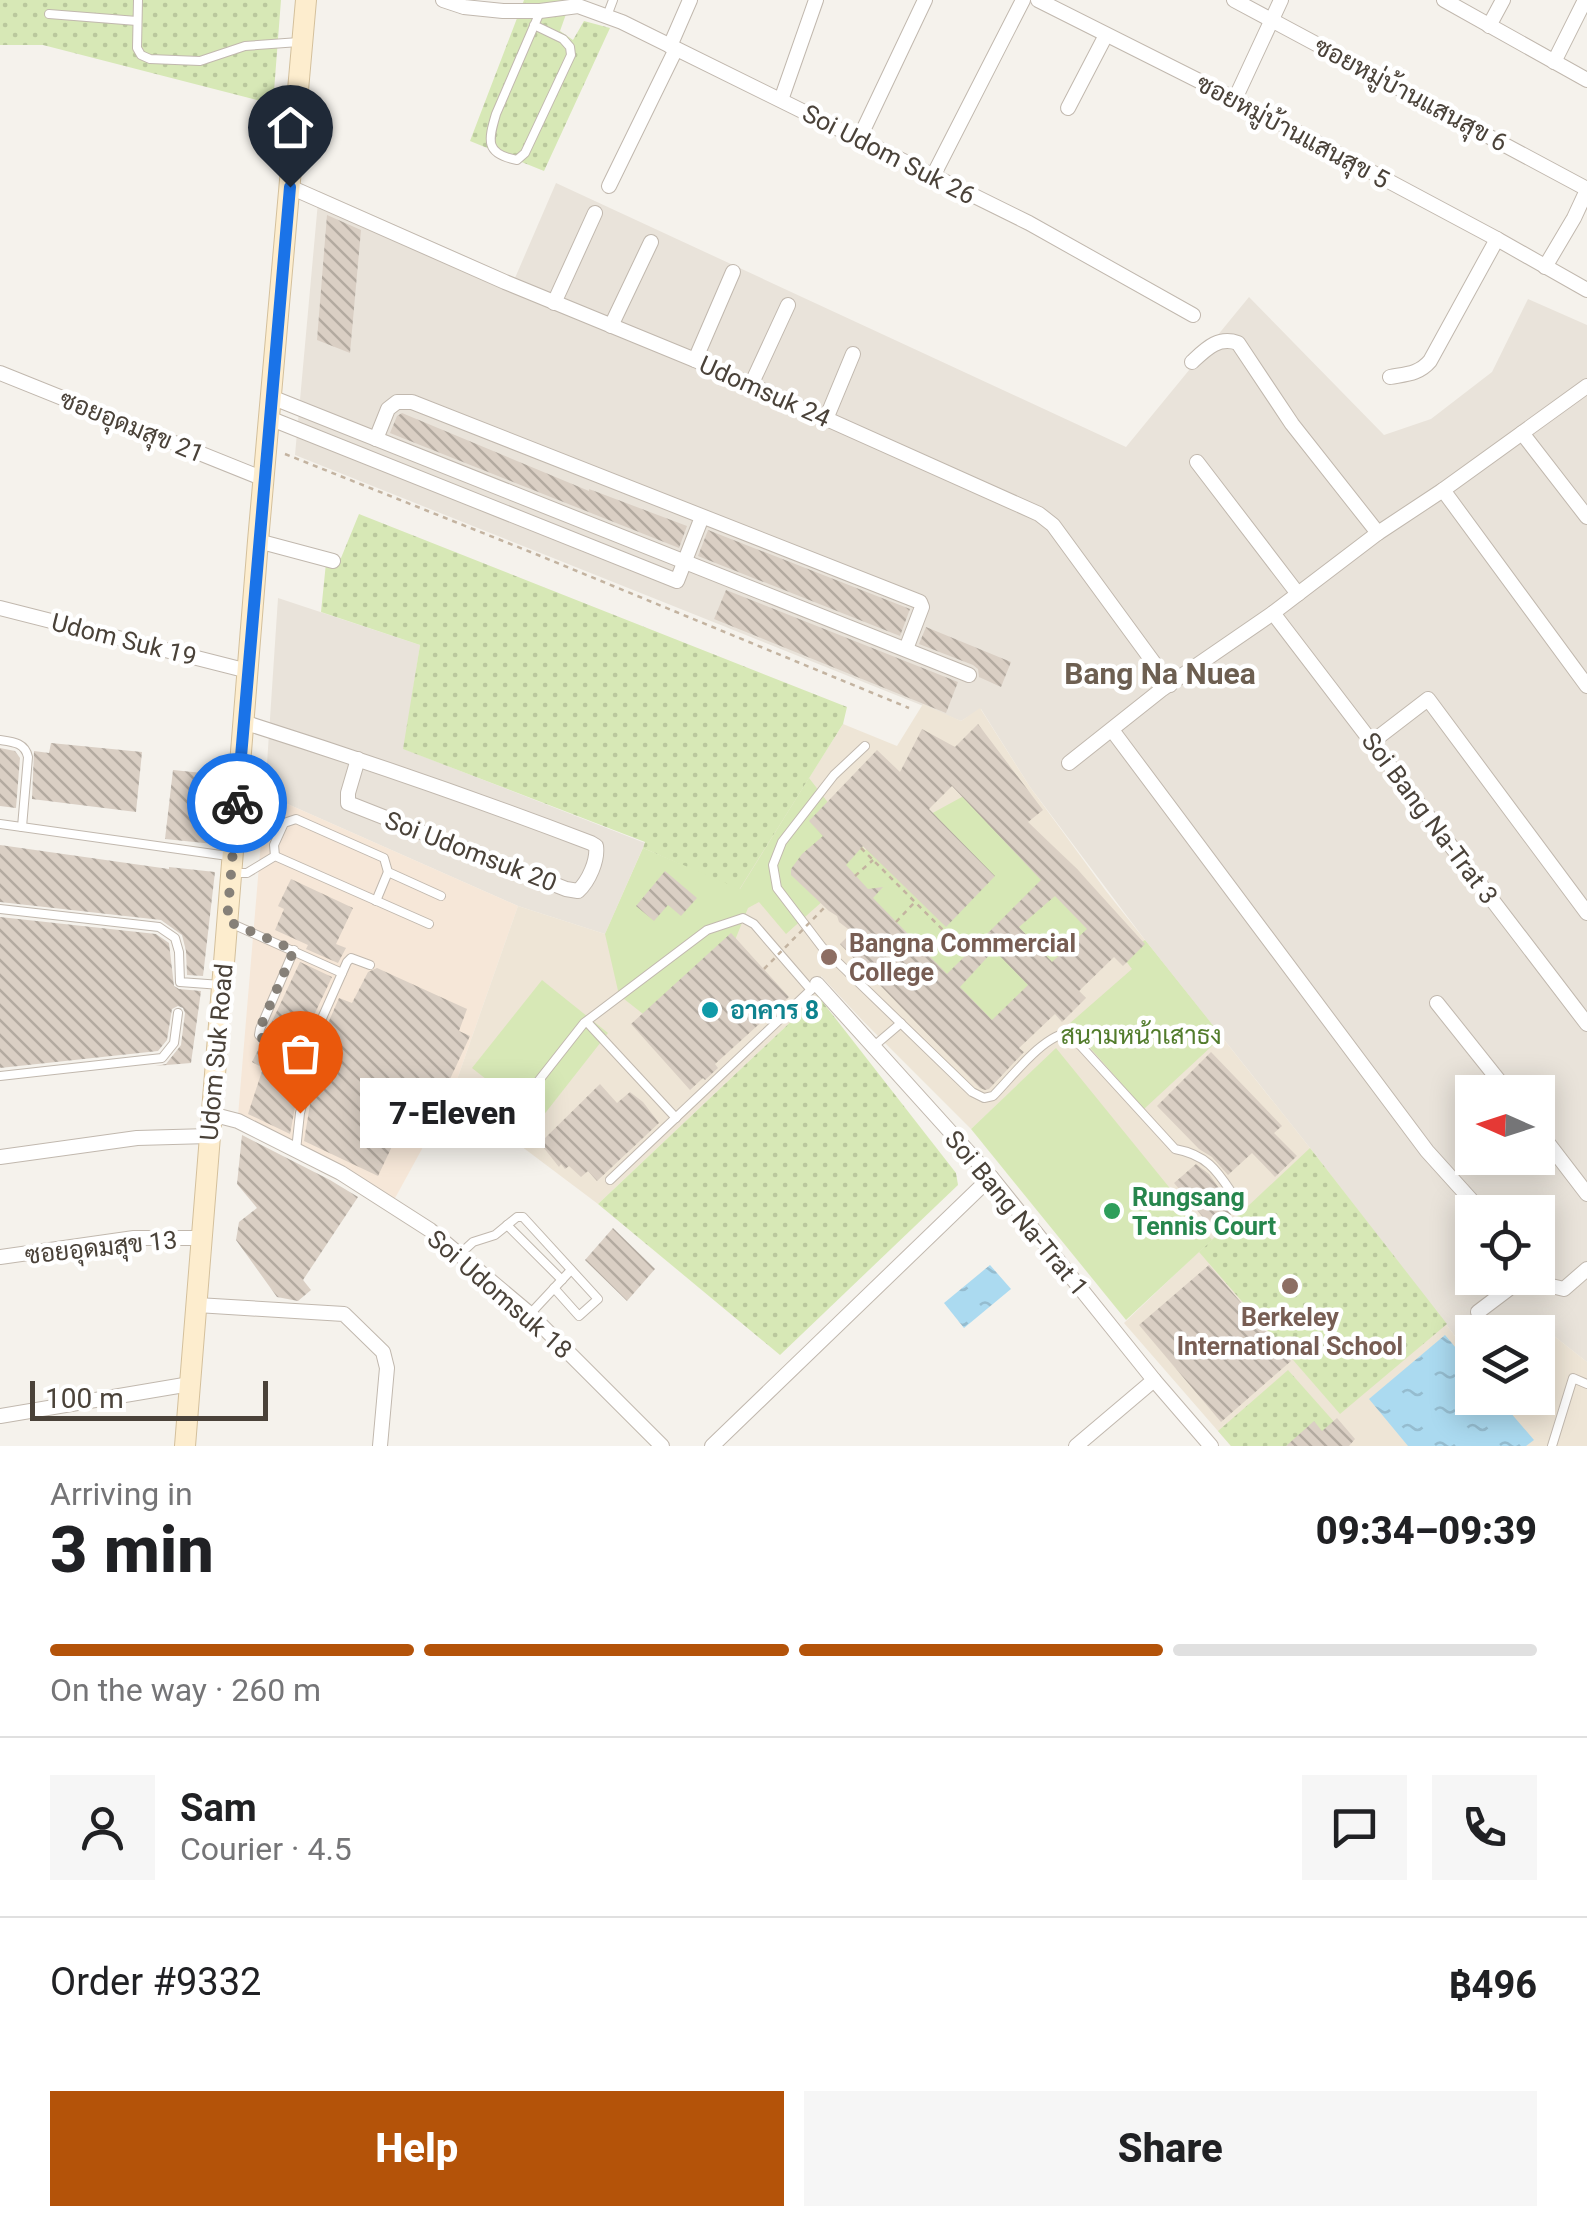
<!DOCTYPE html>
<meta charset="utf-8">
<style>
body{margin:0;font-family:Roboto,Sarabun,sans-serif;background:#f6f6f6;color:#202124;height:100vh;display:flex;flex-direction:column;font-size:38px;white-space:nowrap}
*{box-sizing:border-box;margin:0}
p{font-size:32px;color:#757577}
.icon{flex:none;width:55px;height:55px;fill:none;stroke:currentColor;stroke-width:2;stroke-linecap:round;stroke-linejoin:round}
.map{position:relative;height:1446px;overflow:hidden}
.panel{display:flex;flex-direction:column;background:#fff;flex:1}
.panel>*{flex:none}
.needle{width:65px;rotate:273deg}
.buttons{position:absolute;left:1455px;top:1075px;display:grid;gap:20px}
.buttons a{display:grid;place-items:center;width:100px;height:100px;border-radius:0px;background:#fff;box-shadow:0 5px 25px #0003;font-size:50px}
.scale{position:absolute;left:30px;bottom:25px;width:238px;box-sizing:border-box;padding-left:10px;border:5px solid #4a4239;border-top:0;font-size:28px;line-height:35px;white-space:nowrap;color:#4a4239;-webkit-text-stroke:8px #fff;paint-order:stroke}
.pin{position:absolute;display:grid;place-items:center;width:85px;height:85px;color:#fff;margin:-102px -42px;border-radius:50% 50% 50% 0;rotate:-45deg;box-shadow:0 0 10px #0007}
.pin .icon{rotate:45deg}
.courier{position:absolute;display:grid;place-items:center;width:100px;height:100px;margin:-50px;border:8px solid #1a73e8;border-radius:50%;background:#fff;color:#222;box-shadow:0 2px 12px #0007}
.bubble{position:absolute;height:70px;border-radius:0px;background:#fff;box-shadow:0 5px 25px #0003;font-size:32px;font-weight:800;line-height:70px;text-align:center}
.headline em{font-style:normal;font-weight:800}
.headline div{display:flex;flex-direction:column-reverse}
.headline{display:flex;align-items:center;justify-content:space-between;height:170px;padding:0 50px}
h1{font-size:65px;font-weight:800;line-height:75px}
.bar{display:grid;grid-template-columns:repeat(4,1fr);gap:15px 10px;align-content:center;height:120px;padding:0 50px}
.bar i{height:12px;border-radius:8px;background:#e0e0e0}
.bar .on{background:#b45309}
.bar p{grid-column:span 4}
.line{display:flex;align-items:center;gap:25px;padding:0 50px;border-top:2px solid #e0e0e0}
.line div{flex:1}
.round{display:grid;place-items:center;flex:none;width:105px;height:105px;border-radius:0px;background:#f6f6f6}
.cta{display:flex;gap:20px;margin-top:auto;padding:20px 50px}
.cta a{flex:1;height:115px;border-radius:0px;background:#b45309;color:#fff;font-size:40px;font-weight:800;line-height:115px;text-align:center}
.cta a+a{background:#f6f6f6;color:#202124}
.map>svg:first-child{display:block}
.residential{fill:#e9e3da;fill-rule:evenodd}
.commercial{fill:#f6e7d8}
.education{fill:#eee5d6}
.grass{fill:url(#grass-dots)}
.green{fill:#d7e8b6}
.water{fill:url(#water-ripples)}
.building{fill:url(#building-back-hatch);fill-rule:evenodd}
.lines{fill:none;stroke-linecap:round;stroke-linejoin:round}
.service-casing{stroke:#c1b8ae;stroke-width:10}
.minor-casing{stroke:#c1b8ae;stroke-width:16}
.secondary-casing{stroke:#d4c09c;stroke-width:22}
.path{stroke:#c3b3a0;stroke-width:2.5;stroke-dasharray:5 5;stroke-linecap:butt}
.service{stroke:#fff;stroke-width:8}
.minor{stroke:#fff;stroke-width:14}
.secondary{stroke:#fdedce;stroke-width:20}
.path-bridge{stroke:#c3b3a0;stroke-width:2.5;stroke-dasharray:5 5;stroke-linecap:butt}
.done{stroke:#868078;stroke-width:10;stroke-dasharray:0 18}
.route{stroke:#1a73e8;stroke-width:12}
.education-dot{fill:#8d6e63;stroke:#fff;stroke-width:4}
.culture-dot{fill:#0f9aa8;stroke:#fff;stroke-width:4}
.leisure-dot{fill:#2e9e5b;stroke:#fff;stroke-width:4}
.labels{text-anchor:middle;stroke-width:9;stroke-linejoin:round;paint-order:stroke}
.street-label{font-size:25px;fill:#4a4239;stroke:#fff}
.education-label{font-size:25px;font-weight:bold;fill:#785e54;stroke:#fff;text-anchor:start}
.culture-label{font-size:25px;font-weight:bold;fill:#0d838f;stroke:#fff;text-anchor:start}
.park-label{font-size:25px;fill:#527c2c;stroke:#fff}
.leisure-label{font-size:25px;font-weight:bold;fill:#27864d;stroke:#fff;text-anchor:start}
.quarter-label{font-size:30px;font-weight:bold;fill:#6d5f51;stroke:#fff}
</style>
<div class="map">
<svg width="1587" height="1446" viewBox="0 0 1587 1446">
<defs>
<pattern id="grass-dots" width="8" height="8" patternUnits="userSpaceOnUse" patternTransform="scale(2.5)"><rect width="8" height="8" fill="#d7e8b6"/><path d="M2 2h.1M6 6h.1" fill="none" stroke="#bac89d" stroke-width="1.8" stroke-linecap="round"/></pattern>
<pattern id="water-ripples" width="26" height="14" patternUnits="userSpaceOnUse" patternTransform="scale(2.5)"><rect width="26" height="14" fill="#abdaf0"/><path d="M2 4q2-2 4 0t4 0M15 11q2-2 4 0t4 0" fill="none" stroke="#95bccf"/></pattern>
<pattern id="building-back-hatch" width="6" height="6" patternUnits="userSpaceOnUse" patternTransform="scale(2.5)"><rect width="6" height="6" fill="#dacfc4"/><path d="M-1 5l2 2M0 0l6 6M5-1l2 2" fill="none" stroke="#b3aaa0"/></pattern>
</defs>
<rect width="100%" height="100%" fill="#f5f2ec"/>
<!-- residential -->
<g class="residential">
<path d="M556 183 1126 447 1249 297 1384 435 1431 419 1492 372 1528 299 1587 325V1362L1544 1328 1537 1332H1472V1358L1310 1148 1145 940 1030 787 981 709 961 721 295 455 319 191 515 278ZM1472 1092H1538V1158H1472ZM1472 1212H1538V1278H1472Z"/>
<polygon points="278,598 420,645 404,749 645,843 605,934 518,906 265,794"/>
</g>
<!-- commercial -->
<polygon class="commercial" points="265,794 518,906 452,1094 394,1200 238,1116"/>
<!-- education -->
<polygon class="education" points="923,704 961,721 980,708 1030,787 1106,891 1310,1148 1472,1358 1472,1398 1538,1398 1537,1332 1544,1328 1587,1362 1587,1446 1231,1446 1124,1323 1211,1240 1056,1049 971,1129 863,1021 821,976 818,996 598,1204 452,1094 518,906 605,934 643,848 739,889 843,724 897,746"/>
<!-- grass -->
<g class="grass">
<polygon points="0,0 281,0 273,104 43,45 0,45"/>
<polygon points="524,0 571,0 560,31 573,40 584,21 610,28 544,171 470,141"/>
<polygon points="359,514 847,707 843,724 739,890 643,848 645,842 403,749 420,645 321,612 327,553 341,558"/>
<polygon points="818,996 956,1173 958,1185 780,1355 598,1204"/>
<polygon points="1310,1148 1447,1324 1340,1414 1199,1252"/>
<polygon points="1288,1370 1336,1424 1308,1446 1231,1446 1218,1431"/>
</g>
<!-- green -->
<g class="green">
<polygon points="809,778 865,850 971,792 1094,923 989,1025 844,882 786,934 759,902 748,908 733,945 652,1021 619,995 605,934 643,848 740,889"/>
<polygon points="1145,940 1223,1038 1213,1045 1144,1109 1069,1024 1132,969 1122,956"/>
<polygon points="542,980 608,1033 539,1121 472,1068"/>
<polygon points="1056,1048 1212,1240 1126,1320 971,1129"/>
</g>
<!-- water -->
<g class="water">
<polygon points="990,1265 1011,1289 964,1328 944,1303"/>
<polygon points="1445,1335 1472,1367 1472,1398 1498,1398 1534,1440 1526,1446 1408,1446 1369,1399"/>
</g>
<!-- building -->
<g class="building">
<polygon points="327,215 361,230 350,353 317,340"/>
<polygon points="402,413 589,491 589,489 687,526 679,548 390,433 397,416"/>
<polygon points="708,530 910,609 900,636 698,556"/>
<polygon points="726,590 958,682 946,713 714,619"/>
<polygon points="926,627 1011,662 1001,687 979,677 978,669 973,665 919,644"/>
<path d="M978 724 1043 810 1028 822 1077 869 1145 944 1123 966 1114 957 1079 991 1086 998 1062 1022 1055 1014 1019 1048 1024 1052 989 1089 985 1090 980 1088 840 944 852 932 839 922 837 916 829 911 791 875V869L802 854 823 836 809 821 877 750 900 772 922 729 955 747ZM952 786 1041 880 947 974 873 898 883 887 868 889 846 865 863 846 946 927 995 876 929 809ZM1055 896 1087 929 1052 962 1019 927ZM994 950 1028 985 992 1020 960 987Z"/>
<polygon points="51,743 142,752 136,812 32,799 34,751 49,753"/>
<polygon points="0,748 15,751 20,758 16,808 0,806"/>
<polygon points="173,770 222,775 214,844 165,839"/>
<polygon points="0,845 169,869 169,867 215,872 203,976 187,975 186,951 182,935 161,920 0,902"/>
<polygon points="665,871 697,898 681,916 668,905 654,921 636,906"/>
<polygon points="291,879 353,908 336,944 346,948 338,963 306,949 308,945 275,930 284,909 278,906"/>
<polygon points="0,917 156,934 169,943 174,986 179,989 201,991 191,1063 155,1066 166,1064 181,1045 185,1013 183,1008 178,1006 172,1009 167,1040 158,1051 0,1068"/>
<polygon points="731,933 789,997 715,1064 718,1068 705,1080 703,1078 690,1090 631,1024"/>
<polygon points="300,962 332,977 299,1047 267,1032"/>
<polygon points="377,968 467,1009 459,1031 470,1036 425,1133 403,1123 378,1176 304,1141 312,1092 328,1058 316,1051 339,998 352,1003 368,972"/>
<polygon points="260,1046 293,1061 279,1090 297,1097 290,1134 248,1114 263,1068 252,1062"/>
<polygon points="1211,1052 1282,1126 1274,1133 1297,1156 1275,1177 1252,1153 1228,1175 1212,1157 1199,1149 1157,1106"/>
<polygon points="600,1084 617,1103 630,1092 643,1102 659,1123 597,1181 588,1171 581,1177 569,1166 565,1169 561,1164 559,1167 540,1143"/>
<polygon points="242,1135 330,1180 358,1197 303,1280 311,1290 298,1301 277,1297 236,1240 239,1222 257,1208 237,1184"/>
<polygon points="1196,1164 1209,1174 1235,1211 1213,1229 1174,1183"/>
<polygon points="613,1228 655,1269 627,1301 585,1260"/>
<polygon points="1209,1265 1291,1361 1221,1422 1139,1325"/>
<polygon points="1337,1418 1355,1439 1349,1446 1286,1446 1314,1421 1322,1431"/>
</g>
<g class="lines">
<!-- service casing -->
<g class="service-casing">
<g id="service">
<polyline points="138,0 137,48 141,55 150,59 200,61 245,46 299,42"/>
<polyline points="49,14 137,21"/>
<polyline points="607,16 613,0"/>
<path d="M534 25 563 39 570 47 571 55 525 153 517 160C485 154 488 141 496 114L540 12"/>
<path d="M0 740C14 742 25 743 28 757L22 827"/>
<path d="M865 746 834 775 782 842 773 865 777 888 822 947 972 1092 984 1098 993 1096C1011 1078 1044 1034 1069 1033L1175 1149C1213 1156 1220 1177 1241 1206"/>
<polyline points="240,798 254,815 284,823"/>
<polyline points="0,824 228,856"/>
<polyline points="275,856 274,845 284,823 296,819 384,858 388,872 441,896"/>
<polyline points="233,873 247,873 275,856 429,924"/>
<polyline points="376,901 388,872"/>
<polyline points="0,909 159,927 175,938 179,952 180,982 221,985"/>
<polyline points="228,922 342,973"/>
<polyline points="294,950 260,1029 259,1035 263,1039 299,1055 307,1052 347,962 351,958 370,965"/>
<polyline points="587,1022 676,1118"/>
<polyline points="874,1046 901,1023"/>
<polyline points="0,1076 162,1058 174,1043 178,1013"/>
<polyline points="525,1098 584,1023 707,930 743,918 754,924 811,990"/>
<polyline points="296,1150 300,1113 305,1094 298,1088 309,1064 307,1052"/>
<polyline points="610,1180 814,987"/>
<polyline points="507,1225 562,1280"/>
<polyline points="460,1254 473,1242 495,1235 517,1217 523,1217 598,1299 579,1316 554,1288"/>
<polyline points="530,1314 571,1270"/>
<polyline points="1552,1446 1573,1378 1587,1384"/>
</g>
</g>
<!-- minor casing -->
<g class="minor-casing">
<g id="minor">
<polyline points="443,0 464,7 503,11 540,11 578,6 622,22 1029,223 1193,315"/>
<polyline points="1038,0 1235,99 1497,239 1587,290"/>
<polyline points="1234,0 1587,189"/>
<polyline points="1444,0 1587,80"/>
<polyline points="1489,26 1503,0"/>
<polyline points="670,46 690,0"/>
<polyline points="1554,62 1585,0"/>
<polyline points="1235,99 1281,0"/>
<polyline points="781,100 816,0"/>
<polyline points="1068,108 1106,35"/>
<polyline points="859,139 925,0"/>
<polyline points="933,176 1023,0"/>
<polyline points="609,186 676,49"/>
<polyline points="290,187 505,282 695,360 1039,514 1053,525 1170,685"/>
<polyline points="1545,267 1574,218 1587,190"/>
<polyline points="554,303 595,213"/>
<polyline points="611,326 651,242"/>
<polyline points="695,360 733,272"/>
<path d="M1192 362C1206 349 1218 336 1238 343L1292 424 1378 533"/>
<polyline points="0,373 264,479"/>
<path d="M1390 377C1406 374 1419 374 1430 361L1497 239"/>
<polyline points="751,385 788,305"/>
<polyline points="271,397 969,675"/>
<polyline points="269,418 677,581 702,517"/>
<polyline points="826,419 853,354"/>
<polyline points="1522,433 1587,517"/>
<polyline points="376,439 388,409 397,402 412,402 920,602 922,607 906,649"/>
<polyline points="1197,462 1298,594"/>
<polyline points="1443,490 1587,686"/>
<polyline points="258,541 333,561"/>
<polyline points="0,608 248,671"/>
<polyline points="1273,613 1587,1024"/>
<path d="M243 722C360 759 476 799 591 843L596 846C598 860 589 881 578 891L566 889 348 803V793L358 759"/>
<polyline points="1112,730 1427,1151 1482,1212"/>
<polyline points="1372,742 1428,699 1587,913"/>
<polyline points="1069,763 1161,690 1273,613 1378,533 1443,490 1587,386"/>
<polyline points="817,984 991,1177 1154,1380 1211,1446"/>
<polyline points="1437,1003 1508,1092"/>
<polyline points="211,1114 238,1121 341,1173 430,1230 530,1314 662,1446"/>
<polyline points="1538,1130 1587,1194"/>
<polyline points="0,1157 137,1138 209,1136"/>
<polyline points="0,1257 134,1238 202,1238"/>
<polyline points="1538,1275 1547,1285 1564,1289 1587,1269"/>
<polyline points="197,1305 344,1314 383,1352 387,1368 380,1446"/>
<polyline points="1478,1312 1523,1278"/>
<polyline points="0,1416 190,1384"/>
<polyline points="712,1446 991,1177"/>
<polyline points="1076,1446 1154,1380"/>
</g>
</g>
<!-- secondary casing -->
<g class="secondary-casing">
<polyline id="secondary" points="185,1446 258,541 306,0"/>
</g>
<!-- path -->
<g class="path">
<polyline points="285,454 538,555 909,708"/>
<polyline points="861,848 967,954"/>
<polyline points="855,876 873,860"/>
<polyline points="896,922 914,903"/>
</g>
<!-- service -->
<use href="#service" class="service"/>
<!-- minor -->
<use href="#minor" class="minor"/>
<!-- secondary -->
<use href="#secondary" class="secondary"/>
<!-- path-bridge -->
<polyline class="path-bridge" points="764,969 825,907"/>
</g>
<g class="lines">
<!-- done -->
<polyline class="done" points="237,803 227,921 294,950 260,1028 259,1035 263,1039 300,1055 307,1052 309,1064 298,1088 305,1094 300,1113"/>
<!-- route -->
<polyline class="route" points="237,803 290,187"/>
</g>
<!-- markers -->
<g class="education-dot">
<circle cx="829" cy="957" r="10"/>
<circle cx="1290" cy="1286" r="10"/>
</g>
<circle class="culture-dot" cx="710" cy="1010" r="10"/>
<circle class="leisure-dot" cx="1112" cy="1211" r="10"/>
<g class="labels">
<!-- street labels -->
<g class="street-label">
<text transform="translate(1411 94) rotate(28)" y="9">ซอยหมู่บ้านแสนสุข 6</text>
<text transform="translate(1293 131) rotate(28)" y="9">ซอยหมู่บ้านแสนสุข 5</text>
<text transform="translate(889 154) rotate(27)" y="9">Soi Udom Suk 26</text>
<text transform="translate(765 391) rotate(24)" y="9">Udomsuk 24</text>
<text transform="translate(132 426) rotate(22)" y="9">ซอยอุดมสุข 21</text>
<text transform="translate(124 639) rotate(14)" y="9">Udom Suk 19</text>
<text transform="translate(1430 818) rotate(53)" y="9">Soi Bang Na-Trat 3</text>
<text transform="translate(471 851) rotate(21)" y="9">Soi Udomsuk 20</text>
<text transform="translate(216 1052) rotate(-85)" y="9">Udom Suk Road</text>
<text transform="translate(1017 1213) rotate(50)" y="9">Soi Bang Na-Trat 1</text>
<text transform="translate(101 1247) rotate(-6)" y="9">ซอยอุดมสุข 13</text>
<text transform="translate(500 1294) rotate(41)" y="9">Soi Udomsuk 18</text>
</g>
<!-- education labels -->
<g class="education-label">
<text x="849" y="952">Bangna Commercial<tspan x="849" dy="29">College</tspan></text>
<text x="1290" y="1326" text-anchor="middle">Berkeley<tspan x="1290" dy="29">International School</tspan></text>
</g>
<!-- culture labels -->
<g class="culture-label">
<text x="730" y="1019">อาคาร 8</text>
</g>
<!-- park labels -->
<g class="park-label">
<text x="1141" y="1044">สนามหน้าเสาธง</text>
</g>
<!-- leisure labels -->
<g class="leisure-label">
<text x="1132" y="1206">Rungsang<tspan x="1132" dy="29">Tennis Court</tspan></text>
</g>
<!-- quarter labels -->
<g class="quarter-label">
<text x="1160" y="684">Bang Na Nuea</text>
</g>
</g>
</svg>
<div class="buttons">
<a><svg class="needle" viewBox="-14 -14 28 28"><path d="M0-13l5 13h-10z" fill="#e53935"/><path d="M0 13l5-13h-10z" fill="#757577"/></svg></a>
<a><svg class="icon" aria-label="locate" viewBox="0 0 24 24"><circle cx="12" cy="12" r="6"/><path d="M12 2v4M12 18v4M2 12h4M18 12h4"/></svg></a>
<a><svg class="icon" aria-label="layers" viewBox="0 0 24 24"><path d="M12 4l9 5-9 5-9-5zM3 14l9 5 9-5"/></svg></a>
</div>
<div class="scale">100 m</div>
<div class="pin" style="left:300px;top:1113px;background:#ea580c"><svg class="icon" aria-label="bag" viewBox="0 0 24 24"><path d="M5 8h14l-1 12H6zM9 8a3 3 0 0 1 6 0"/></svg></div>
<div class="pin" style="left:290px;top:187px;background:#1f2937"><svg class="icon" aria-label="home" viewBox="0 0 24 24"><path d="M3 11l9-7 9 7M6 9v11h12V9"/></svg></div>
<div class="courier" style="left:237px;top:803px"><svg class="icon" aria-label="bike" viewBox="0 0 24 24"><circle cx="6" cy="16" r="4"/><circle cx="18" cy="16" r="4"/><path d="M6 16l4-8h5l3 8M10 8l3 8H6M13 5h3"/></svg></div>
<div class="bubble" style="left:360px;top:1078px;width:185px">7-Eleven</div>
</div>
<section class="panel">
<div class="headline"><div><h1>3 min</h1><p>Arriving in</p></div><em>09:34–09:39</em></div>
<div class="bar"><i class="on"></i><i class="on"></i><i class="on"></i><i></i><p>On the way · 260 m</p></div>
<div class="line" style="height:180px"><a class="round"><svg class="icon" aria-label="person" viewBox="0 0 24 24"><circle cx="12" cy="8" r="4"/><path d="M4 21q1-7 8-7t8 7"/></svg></a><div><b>Sam</b><p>Courier · 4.5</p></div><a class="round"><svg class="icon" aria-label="chat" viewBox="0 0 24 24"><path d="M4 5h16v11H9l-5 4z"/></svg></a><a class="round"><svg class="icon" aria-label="phone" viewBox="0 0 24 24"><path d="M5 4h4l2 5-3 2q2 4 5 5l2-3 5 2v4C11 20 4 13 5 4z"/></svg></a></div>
<div class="line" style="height:130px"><div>Order #9332</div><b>฿496</b></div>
<div class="cta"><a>Help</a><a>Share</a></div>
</section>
